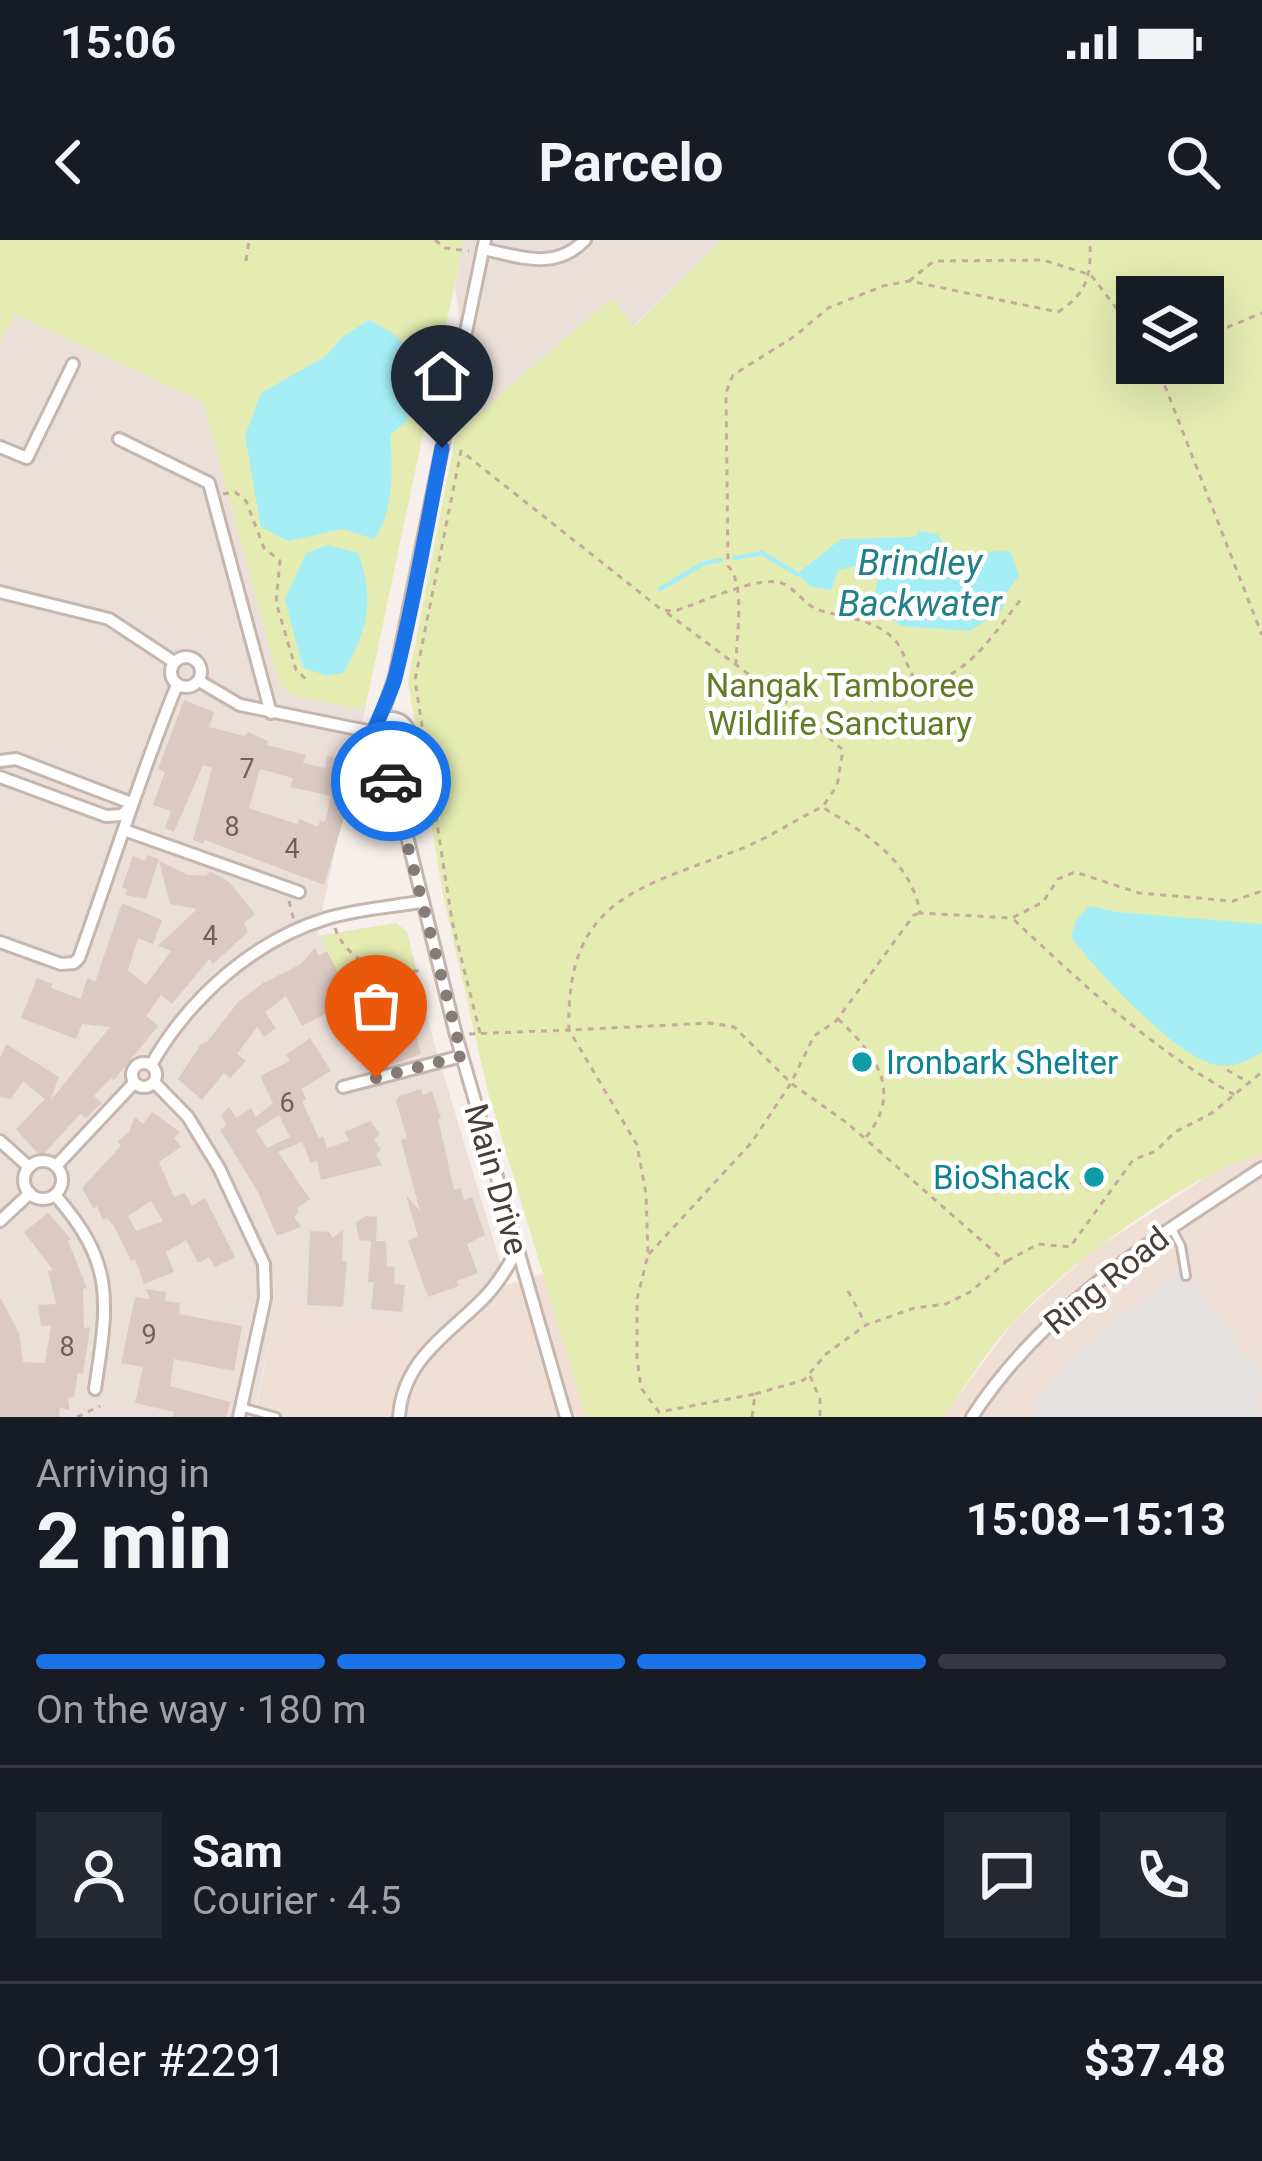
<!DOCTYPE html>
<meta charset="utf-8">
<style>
body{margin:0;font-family:Roboto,sans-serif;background:#242831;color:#f1f3f6;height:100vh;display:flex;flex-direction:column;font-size:45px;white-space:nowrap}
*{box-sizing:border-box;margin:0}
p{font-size:39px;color:#9ea1a6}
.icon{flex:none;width:66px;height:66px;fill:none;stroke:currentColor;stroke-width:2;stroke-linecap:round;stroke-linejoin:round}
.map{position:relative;height:1177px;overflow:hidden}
.side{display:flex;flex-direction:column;background:#171b24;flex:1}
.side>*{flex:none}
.controls{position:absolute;left:1116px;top:36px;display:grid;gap:24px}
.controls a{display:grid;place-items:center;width:108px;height:108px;border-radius:0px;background:#171b24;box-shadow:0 12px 48px #0002;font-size:60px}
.pin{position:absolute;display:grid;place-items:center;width:102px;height:102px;color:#fff;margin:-123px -51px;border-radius:50% 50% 50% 0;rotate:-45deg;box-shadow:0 0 12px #0007}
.pin .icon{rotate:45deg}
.courier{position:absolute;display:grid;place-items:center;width:120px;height:120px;margin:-60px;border:9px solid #1a73e8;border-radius:50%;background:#fff;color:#222;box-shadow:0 3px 15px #0007}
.overview em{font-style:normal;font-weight:700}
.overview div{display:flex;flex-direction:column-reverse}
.overview{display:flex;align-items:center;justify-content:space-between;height:204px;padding:0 36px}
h1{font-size:78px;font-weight:700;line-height:90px}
.bar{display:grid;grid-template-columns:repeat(4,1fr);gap:18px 12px;align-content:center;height:144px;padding:0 36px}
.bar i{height:15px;border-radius:9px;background:#363941}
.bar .current{background:#1a73e8}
.bar p{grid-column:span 4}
.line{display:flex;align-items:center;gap:30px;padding:0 36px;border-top:3px solid #363941}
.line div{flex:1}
.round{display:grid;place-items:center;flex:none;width:126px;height:126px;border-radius:0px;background:#242831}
.status{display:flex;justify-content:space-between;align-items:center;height:84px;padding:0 60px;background:#171b24;direction:ltr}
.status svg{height:33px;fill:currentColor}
header{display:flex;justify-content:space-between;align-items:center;height:156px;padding:0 36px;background:#171b24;font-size:54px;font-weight:700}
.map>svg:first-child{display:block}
.residential{fill:#eadfd9}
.education{fill:#f0dfd4}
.green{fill:#e4ecb2;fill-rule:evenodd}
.parking{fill:#e5e1df}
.water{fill:#a5eef5}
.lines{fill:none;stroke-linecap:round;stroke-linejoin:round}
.stream{stroke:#a5eef5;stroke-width:4.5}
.building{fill:#dccac2;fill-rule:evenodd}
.lane-casing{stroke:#c5b6af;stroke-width:12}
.street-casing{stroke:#c5b6af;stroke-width:16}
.path{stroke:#c5aa9d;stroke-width:3;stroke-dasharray:6 6;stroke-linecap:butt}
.lane{stroke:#fff;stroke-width:6}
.street{stroke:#fff;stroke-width:10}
.done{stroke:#877b77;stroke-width:12;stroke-dasharray:0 21.6}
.route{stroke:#1a73e8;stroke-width:15}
.culture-dot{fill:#0f9aa8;stroke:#fff;stroke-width:4.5}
.labels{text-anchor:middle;stroke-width:9;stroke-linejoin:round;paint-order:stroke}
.number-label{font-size:27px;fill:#6f605a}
.park-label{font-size:33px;fill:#627c25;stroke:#fff}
.culture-label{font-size:33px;fill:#0d838f;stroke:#fff;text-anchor:start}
.street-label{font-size:33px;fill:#4b3d38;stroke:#fff}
.water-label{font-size:36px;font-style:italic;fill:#22808b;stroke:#fff}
</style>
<div class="status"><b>15:06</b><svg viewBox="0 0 49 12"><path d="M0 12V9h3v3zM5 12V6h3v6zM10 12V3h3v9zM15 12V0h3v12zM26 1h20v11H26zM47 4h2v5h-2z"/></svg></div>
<header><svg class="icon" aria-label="back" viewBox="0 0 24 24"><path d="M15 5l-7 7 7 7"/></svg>Parcelo<svg class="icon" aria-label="search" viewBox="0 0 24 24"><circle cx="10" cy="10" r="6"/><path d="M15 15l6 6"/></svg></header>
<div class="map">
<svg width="1262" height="1177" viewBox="0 0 1262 1177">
<rect width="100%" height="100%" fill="#f6efeb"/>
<!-- residential -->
<g class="residential">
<polygon points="464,0 722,0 478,238 455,44"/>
<polygon points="0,67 203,162 279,443 360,469 366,464 317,696 396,683 407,692 434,803 507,1045 454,1098 278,1062 253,1177 0,1177"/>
</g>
<!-- education -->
<g class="education">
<polygon points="1262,914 1262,1177 943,1177 1014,1081 1093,1011 1231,921"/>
<polygon points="544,1033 586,1177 254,1177 278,1061 454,1098 507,1045"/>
</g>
<!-- green -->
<g class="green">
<polygon points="0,0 464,0 366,464 360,469 291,455 279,443 203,162 15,74 0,104"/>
<path d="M722 0H1262V914C1193 930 1066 1027 1016 1079 988 1108 967 1145 943 1177H586L488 852 443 655 408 442 456 193 612 58 634 87ZM1137 57H1203V123H1137Z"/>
<polygon points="396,683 407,692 419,743 352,763 320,696"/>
</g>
<!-- parking -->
<polygon class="parking" points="1185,1024 1207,1062 1262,1133 1260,1177 1036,1177 1036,1158 1083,1107"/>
<!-- water -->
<g class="water">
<path d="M369 80C425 107 416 127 407 181L390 195C393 226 394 273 374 299L342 289 288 301 261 287 245 196 261 153 326 116 342 97Z"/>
<path d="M920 291 937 294C962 332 977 308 1010 311L1019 335 1006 354 1003 369 970 391 902 386 873 367 878 336 865 324 838 330 831 350 811 347 797 334 841 299 914 297Z"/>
<path d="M328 305 358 313C375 359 368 391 343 433L328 436 303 428 285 360 306 313Z"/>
<path d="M1089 666 1117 672 1262 684V812C1246 822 1229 830 1209 823 1168 808 1098 732 1071 697L1076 680Z"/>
</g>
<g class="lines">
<!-- stream -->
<g class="stream">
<polyline points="735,318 762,313 797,334"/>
<polyline points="660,349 702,324 721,320"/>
</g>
</g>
<!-- building -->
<g class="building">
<path d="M184 460 214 472 209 487 245 496 248 492 268 501 267 505 306 515 303 523 325 528 327 515 359 527 324 645 205 600 203 604 193 600 212 528 203 525 174 592 165 588 171 571 153 565 165 532 158 529ZM260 529 293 538 290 547 331 556 325 582 320 581 318 587 299 579 297 584 249 568Z"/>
<polygon points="148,615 159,619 146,659 125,655 127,649 122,647 133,616 145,621"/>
<polygon points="159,621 188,635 206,636 210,631 229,642 255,674 244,683 248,692 213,724 209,719 172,764 161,755 146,776 158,786 114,840 111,838 94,856 102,863 86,878 80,874 41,917 16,889 45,859 23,841 11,859 0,857 0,818 6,804 59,837 50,861 110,787 82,784 76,799 21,778 37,738 53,744 51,748 81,759 87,738 95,742 122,663 162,680 153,704 138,698 128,730 146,745 171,711 158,706 197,669 170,664"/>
<polygon points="315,708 319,716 327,711 352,760 302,786 286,756 265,772 276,788 264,797 257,787 237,814 246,821 230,838 224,833 202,860 178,839 201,804 207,802 238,762 263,743 301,724"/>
<polygon points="406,757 421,814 390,825 388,818 369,824 363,793 369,791 367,782 374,781 372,767"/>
<path d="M310 798 331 831 301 849 306 859 302 862 319 898 323 896 327 908 349 901 345 892 370 881 380 894 374 899 381 910 376 914 382 925 321 940 317 920 311 923 302 902 278 912 310 959 297 968 299 972 294 977 301 987 277 996 258 952 220 890 226 885 221 875 229 867 236 878 251 868 256 877 273 863 260 836 290 821 286 815ZM279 875 290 897 267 908 256 890Z"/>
<polygon points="861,809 874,827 861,835 851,816"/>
<polygon points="421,849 423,855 432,851 441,878 438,879 454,950 461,948 464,960 472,957 485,995 467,1004 478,1033 457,1041 459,1046 428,1057 408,1001 418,996 406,955 420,971 401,900 407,898 396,861 399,856"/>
<path d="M152 872 180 892 174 898 181 907 159 922 174 957 185 953 192 966 205 958 235 1017 215 1027 209 1017 198 1023 186 1000 166 1012 174 1032 144 1044 135 1019 131 1021 114 986 107 978 103 980 97 966 94 969 82 948 121 906 118 901 129 892 135 877 143 884ZM151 961 163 981 136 991 128 976Z"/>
<polygon points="1099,921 1109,931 1088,952 1079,943"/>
<polygon points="48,973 71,999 68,1001 87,1048 83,1049 84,1088 90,1087 83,1134 78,1133 74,1157 68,1158 70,1170 60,1168 59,1177 0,1177 0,1057 19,1093 23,1122 45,1123 51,1086 41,1086 38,1065 56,1064 48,1031 53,1030 24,992"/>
<polygon points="366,976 377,977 376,1001 386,1001 387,1026 395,1027 394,1044 405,1045 402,1072 371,1069 374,1042 368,1042 371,1001 359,1000 356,982"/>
<polygon points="343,990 342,1021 347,1021 343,1067 307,1065 310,991 329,992 332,998"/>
<polygon points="146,1049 166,1052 165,1061 180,1063 179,1074 242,1086 234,1131 174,1119 170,1146 230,1162 226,1177 173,1177 174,1172 135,1163 143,1127 121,1123 135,1057 150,1059"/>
</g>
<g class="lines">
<!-- lane casing -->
<g class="lane-casing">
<g id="lane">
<polyline points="1172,989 1181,1006 1186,1036"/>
<polyline points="241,1167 276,1177"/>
</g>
</g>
<!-- street casing -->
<g class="street-casing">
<g id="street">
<path d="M483 9C521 17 555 31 585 0"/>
<polyline points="119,199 209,243 271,473"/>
<polyline points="0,207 27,218 73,124"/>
<polyline points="0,352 109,379 174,422"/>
<circle cx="186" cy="432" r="15"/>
<polyline points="199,441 240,465 372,492"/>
<circle cx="391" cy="497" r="19"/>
<polyline points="380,481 395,436 485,0"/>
<polyline points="382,514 398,560 456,795 566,1177"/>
<polyline points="0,521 16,519 131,563"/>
<polyline points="0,537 106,576 122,575 128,569"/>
<polyline points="399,556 404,512"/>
<polyline points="124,590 299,652"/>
<path d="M0 702 61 724 74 723 79 718C112 627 140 535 177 445"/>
<circle cx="144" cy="835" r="12"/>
<path d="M151 825C189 758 254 700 328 678 358 669 390 667 420 662"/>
<polyline points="154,842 188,877 219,928 264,1024 265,1058 239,1177"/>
<polyline points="343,847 462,816"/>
<polyline points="0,901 29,927"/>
<circle cx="43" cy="940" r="19"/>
<polyline points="56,926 134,843"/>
<path d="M55 955C116 1024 108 1063 95 1149"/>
<polyline points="0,981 30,953"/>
<path d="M399 1177C403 1119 448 1095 485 1057 498 1043 508 1027 517 1010"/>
<path d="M972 1177C1044 1066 1154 999 1262 928"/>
</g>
</g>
<!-- path -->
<g class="path">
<polyline points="435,0 445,8 469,11"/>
<polyline points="246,21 249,0"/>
<polyline points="909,41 934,21 1043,20 1091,35 1137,95"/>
<polyline points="1203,88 1228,87 1262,73"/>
<polyline points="1156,123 1262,395"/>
<polyline points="223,254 235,252 246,261 264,308 280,321 276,362 296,430 308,441"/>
<polyline points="667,373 803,475 843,510 837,546 823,566"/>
<path d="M736 425C736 398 746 344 728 326L726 153 733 135 795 96 828 68 883 46 909 41 1058 72C1089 52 1091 34 1090 0"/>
<polyline points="289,661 294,681"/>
<path d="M1014 680C1084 745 1151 809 1235 855"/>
<path d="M335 688C347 722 386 738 421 730"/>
<path d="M838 779C875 814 904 851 866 897"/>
<path d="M480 793 452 681 415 440 461 211 662 370 675 371C700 363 762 333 784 344 799 352 806 367 822 371 847 378 873 379 893 398 907 412 906 434 922 446 972 433 992 395 1023 357"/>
<polyline points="469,794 569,790 637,905 646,954 648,1015 637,1059 637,1118 641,1148 659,1172 755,1154 752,1177"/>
<polyline points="1227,830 1250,843"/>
<polyline points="649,1014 752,902 791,843 814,796 836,781 914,675 920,673"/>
<polyline points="1007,1021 1038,1004 1070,1007 1133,920 1156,911 1175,892 1212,873 1262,832"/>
<polyline points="848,1051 865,1083"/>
<polyline points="810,1136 820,1159 820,1177"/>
<path d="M755 1154 804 1140 826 1114 866 1085 914 1068 946 1064 970 1052 1006 1022 847 883 791 843 734 787 711 783 569 790C565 654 644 648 748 606 773 595 797 579 822 567 865 593 911 620 920 673L1012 678 1043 662 1058 639 1075 632 1139 653 1233 661 1259 652 1262 657"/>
<polyline points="77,1177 100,1166"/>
</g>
<!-- lane -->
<use href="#lane" class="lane"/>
<!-- street -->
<use href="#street" class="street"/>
</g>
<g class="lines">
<!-- done -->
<polyline class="done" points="376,838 462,816 391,541"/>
<!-- route -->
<path class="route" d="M391 541C388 531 372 504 372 499 371 493 392 451 395 438 414 363 427 284 442 208"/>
</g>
<!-- markers -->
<g class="culture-dot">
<circle cx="862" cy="822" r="12"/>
<circle cx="1094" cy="937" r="12"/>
</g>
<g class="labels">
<!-- number labels -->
<g class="number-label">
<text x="247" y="538">7</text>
<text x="232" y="596">8</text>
<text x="292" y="618">4</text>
<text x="210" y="705">4</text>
<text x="287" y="872">6</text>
<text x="149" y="1104">9</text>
<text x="67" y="1116">8</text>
</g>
<!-- park labels -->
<g class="park-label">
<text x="840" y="457">Nangak Tamboree<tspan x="840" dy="38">Wildlife Sanctuary</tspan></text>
</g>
<!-- culture labels -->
<g class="culture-label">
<text x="886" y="834">Ironbark Shelter</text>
<text x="1070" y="949" text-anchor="end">BioShack</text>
</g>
<!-- street labels -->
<g class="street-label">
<text transform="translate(497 939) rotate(74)" y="12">Main Drive</text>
<text transform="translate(1106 1040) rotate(-39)" y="12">Ring Road</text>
</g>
<!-- water labels -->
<g class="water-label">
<text x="920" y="335">Brindley<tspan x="920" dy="41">Backwater</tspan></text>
</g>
</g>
</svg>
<div class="controls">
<a><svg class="icon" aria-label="layers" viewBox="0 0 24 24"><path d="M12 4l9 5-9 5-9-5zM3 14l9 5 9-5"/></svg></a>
</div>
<div class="pin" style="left:376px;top:838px;background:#ea580c"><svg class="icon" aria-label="bag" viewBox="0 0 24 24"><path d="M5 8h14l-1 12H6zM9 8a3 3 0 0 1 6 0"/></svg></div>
<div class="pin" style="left:442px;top:208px;background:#1f2937"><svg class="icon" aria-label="home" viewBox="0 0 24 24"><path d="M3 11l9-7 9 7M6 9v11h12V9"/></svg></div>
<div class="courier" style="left:391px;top:541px"><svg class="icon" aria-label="car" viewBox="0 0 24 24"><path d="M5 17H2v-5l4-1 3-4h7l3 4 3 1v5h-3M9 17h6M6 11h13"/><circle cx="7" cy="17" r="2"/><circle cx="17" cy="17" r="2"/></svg></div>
</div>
<section class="side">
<div class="overview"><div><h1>2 min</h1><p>Arriving in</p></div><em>15:08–15:13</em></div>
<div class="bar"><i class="current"></i><i class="current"></i><i class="current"></i><i></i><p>On the way · 180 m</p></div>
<div class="line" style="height:216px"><a class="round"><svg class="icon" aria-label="person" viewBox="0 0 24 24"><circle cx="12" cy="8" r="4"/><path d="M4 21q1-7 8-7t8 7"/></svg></a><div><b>Sam</b><p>Courier · 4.5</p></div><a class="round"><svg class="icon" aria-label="chat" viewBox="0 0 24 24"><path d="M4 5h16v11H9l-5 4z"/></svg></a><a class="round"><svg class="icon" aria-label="phone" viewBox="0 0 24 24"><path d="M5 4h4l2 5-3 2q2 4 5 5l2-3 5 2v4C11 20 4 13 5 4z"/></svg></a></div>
<div class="line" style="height:156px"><div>Order #2291</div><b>$37.48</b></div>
</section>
